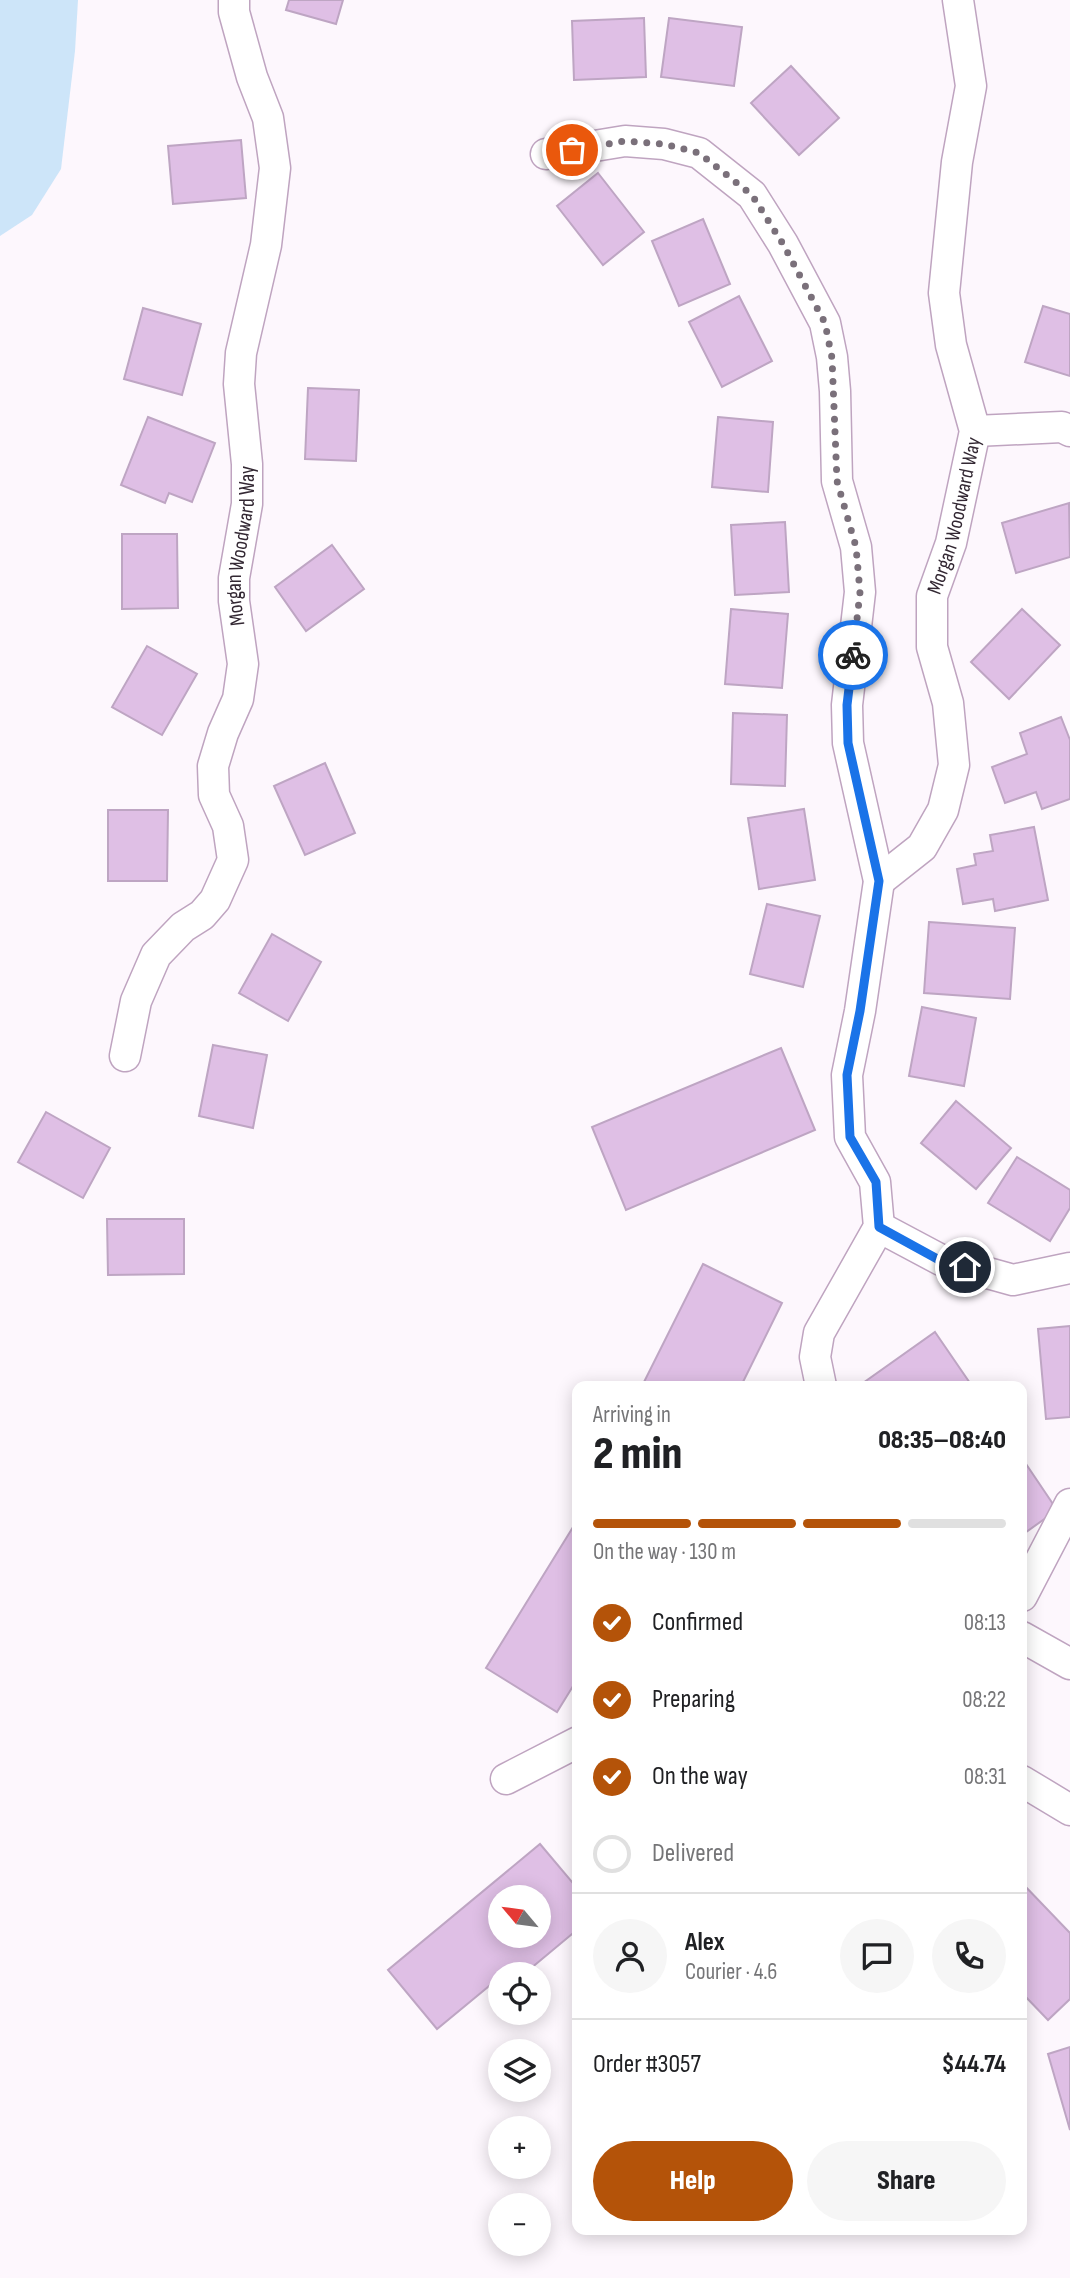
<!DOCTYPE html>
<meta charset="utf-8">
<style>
body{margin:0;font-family:"Sofia Sans Condensed",sans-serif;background:#f6f6f6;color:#202124;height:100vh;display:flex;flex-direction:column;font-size:26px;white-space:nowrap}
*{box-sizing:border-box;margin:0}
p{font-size:23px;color:#757577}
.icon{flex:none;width:38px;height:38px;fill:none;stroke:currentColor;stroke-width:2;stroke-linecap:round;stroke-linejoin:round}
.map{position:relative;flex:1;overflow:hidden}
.panel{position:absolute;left:572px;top:1381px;width:455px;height:854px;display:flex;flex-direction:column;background:#fff;border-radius:14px;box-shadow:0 4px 18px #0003}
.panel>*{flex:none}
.needle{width:46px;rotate:299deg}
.fabs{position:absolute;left:488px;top:1885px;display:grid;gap:14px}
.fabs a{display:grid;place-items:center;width:63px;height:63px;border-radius:50%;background:#fff;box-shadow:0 4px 18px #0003;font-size:35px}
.pin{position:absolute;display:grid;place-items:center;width:60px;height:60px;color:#fff;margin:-30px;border:4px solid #fff;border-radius:50%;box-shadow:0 2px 7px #0007}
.courier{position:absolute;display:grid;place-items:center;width:70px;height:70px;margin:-35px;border:5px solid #1a73e8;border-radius:50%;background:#fff;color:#222;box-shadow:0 2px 9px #0007}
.overview em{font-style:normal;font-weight:800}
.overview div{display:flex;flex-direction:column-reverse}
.overview{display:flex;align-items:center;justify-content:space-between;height:119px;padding:0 21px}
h1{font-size:46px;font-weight:800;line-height:52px}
.bar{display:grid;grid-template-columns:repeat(4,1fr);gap:10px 7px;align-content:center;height:84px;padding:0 21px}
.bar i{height:9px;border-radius:5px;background:#e0e0e0}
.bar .active{background:#b45309}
.bar p{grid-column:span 4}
.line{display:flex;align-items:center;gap:18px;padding:0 21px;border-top:2px solid #e0e0e0}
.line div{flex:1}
.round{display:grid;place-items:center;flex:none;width:74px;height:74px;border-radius:37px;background:#f6f6f6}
ol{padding:0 21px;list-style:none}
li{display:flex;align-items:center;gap:21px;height:77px}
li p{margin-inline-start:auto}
li .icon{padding:7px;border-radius:50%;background:#b45309;color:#fff;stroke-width:4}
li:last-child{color:#757577}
li i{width:38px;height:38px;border:4px solid #e0e0e0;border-radius:50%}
.action{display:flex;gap:14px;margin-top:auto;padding:14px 21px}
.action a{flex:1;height:80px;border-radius:42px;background:#b45309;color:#fff;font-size:28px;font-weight:800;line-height:80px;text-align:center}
.action a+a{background:#f6f6f6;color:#202124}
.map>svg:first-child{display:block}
.water{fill:#cde5f9}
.building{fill:#dfbfe5;stroke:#bea5c3;stroke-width:2;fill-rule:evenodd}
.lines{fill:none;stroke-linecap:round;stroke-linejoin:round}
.minor-casing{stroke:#bfa4c0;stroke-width:33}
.minor{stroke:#fff;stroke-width:30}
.done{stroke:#7a707a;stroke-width:7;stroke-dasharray:0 12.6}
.route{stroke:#1a73e8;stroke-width:9}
.labels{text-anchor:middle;stroke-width:5;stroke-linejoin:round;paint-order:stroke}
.street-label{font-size:21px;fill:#332833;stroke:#fdf7fd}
</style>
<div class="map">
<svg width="1070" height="2278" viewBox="0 0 1070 2278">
<rect width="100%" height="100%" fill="#fdf7fd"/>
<!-- water -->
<polygon class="water" points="0,0 78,0 75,51 61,169 32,215 0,236"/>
<!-- building -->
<g class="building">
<polygon points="289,0 343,0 336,24 286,10"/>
<polygon points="644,18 646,77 574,80 572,21"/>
<polygon points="669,18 742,27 734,86 661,77"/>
<polygon points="791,66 839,118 799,155 751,103"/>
<polygon points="241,140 246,198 173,204 168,146"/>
<polygon points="598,173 644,232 603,265 557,206"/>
<polygon points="703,219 730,284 679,306 652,241"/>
<polygon points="739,296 772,361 722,387 689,322"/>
<polygon points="1043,306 1070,314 1070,376 1025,362"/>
<polygon points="143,308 201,324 182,395 124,379"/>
<polygon points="308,388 359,390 356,461 305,459"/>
<polygon points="148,417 215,443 192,502 169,493 165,503 121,485"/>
<polygon points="718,417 773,422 768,492 712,487"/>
<polygon points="1069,503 1070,557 1016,573 1002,523"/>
<polygon points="785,522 789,592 735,595 731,525"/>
<polygon points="122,534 177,534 178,608 122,609"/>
<polygon points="332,545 364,589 306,631 275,587"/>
<polygon points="731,609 788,614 782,688 725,684"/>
<polygon points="1022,609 1060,645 1009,699 971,662"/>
<polygon points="147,646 197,674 162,735 112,707"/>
<polygon points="733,713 787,715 785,786 731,784"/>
<polygon points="1061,717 1070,740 1070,799 1042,809 1036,792 1005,803 992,767 1027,754 1020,733"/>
<polygon points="325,763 355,833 305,855 274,786"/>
<polygon points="804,809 815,880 759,889 748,818"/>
<polygon points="108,810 168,810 167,881 108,881"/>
<polygon points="1034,827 1048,900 995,911 993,899 963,904 957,869 976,865 974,854 993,851 990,835"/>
<polygon points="767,904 820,916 803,987 750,974"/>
<polygon points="929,922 1015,928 1010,999 924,993"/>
<polygon points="272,934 321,962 288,1021 239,993"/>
<polygon points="922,1007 976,1018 964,1086 909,1076"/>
<polygon points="213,1045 267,1055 253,1128 199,1116"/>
<polygon points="781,1048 815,1130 626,1210 592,1127"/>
<polygon points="956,1101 1011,1148 976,1189 921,1143"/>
<polygon points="46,1112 110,1148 83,1198 18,1162"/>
<polygon points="1017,1157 1070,1190 1070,1208 1050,1241 988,1203"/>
<polygon points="107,1219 184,1219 184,1274 108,1275"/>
<polygon points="703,1264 782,1303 741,1386 642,1386"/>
<polygon points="1070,1326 1070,1417 1046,1419 1038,1329"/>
<polygon points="935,1332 972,1386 865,1386 863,1383"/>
<polygon points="1022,1458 1057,1510 1022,1535"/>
<polygon points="578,1519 578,1678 557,1712 486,1668"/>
<path d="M540 1844 578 1889V1929L524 1974H500V1977L437 2029 388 1970ZM500 1897H539V1936H500Z"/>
<polygon points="1022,1883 1070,1933 1070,1999 1048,2020 1022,1993"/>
<polygon points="1070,2047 1070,2130 1048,2054"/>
</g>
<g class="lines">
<!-- minor casing -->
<g class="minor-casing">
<g id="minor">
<polyline points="546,154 625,141 664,144 699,153 752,195 783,244 825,323 832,357 835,391 837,481 856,547 860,592 847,705 848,743 879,881 860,1011 847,1075 850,1137 875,1182 879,1227 819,1333 815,1357 821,1386"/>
<polyline points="975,431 1062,427 1070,431"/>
<path id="s1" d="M879 881 922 847 943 810 954 765 948 703 932 647V596L951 543 975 431 951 345 944 293 957 162 971 86 958 0"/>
<path id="s2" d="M125 1056 136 1001 156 955 183 927 202 915 215 900 233 860 228 826 214 795 213 766 223 733 238 699 243 664 234 601V578L247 504V464L239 384 241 353 266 245 275 168 268 118 252 77 234 12V0"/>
<polyline points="879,1227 941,1260 1013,1280 1070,1268"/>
<polyline points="1022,1596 1070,1504"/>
<polyline points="1022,1637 1070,1664"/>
<polyline points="506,1779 578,1742"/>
<polyline points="1022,1781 1070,1810"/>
</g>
</g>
<!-- minor -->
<use href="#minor" class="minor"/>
</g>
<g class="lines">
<!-- done -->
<polyline class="done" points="572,150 625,141 664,144 699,153 752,195 783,244 825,323 832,358 837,481 856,547 860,592 853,655"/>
<!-- route -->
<polyline class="route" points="853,655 847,705 848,743 879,881 860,1011 847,1075 850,1137 876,1182 879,1227 941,1261 965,1267"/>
</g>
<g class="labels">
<!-- street labels -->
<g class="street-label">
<text dy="7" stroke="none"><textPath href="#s1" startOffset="399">Morgan Woodward Way</textPath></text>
<text dy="7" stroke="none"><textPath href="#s2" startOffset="555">Morgan Woodward Way</textPath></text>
</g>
</g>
</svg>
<div class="fabs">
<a><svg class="needle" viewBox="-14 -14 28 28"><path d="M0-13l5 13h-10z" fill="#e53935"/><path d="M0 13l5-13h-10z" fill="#757577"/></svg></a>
<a><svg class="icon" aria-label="locate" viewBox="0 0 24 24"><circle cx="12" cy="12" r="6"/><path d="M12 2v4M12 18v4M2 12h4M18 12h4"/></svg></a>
<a><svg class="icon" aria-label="layers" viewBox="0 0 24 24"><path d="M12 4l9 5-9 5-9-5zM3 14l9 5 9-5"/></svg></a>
<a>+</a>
<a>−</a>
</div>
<div class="pin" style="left:572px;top:150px;background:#ea580c"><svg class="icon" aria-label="bag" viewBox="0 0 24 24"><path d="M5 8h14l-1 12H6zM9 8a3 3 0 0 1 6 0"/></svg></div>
<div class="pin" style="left:965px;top:1267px;background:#1f2937"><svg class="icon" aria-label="home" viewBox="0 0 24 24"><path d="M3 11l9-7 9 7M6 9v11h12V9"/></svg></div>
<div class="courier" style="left:853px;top:655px"><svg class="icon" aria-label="bike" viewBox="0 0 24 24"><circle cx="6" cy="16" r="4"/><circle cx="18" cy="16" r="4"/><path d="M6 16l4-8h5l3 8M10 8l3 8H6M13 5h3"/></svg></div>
<section class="panel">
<div class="overview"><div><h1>2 min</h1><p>Arriving in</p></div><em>08:35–08:40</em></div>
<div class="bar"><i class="active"></i><i class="active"></i><i class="active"></i><i></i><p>On the way · 130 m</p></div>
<ol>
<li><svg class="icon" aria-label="check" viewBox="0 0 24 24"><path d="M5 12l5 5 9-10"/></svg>Confirmed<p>08:13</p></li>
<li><svg class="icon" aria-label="check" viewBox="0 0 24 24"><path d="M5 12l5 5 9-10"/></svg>Preparing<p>08:22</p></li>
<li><svg class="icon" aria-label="check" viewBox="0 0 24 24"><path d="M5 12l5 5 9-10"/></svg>On the way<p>08:31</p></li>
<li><i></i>Delivered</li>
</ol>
<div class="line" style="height:126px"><a class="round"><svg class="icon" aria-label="person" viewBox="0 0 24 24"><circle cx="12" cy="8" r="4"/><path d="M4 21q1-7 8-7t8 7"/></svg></a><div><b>Alex</b><p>Courier · 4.6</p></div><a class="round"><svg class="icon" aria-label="chat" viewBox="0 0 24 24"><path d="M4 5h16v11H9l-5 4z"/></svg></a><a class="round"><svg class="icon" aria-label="phone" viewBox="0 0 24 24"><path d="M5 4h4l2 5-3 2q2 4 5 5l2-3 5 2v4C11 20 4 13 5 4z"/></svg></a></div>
<div class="line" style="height:91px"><div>Order #3057</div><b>$44.74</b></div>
<div class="action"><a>Help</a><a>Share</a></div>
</section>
</div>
